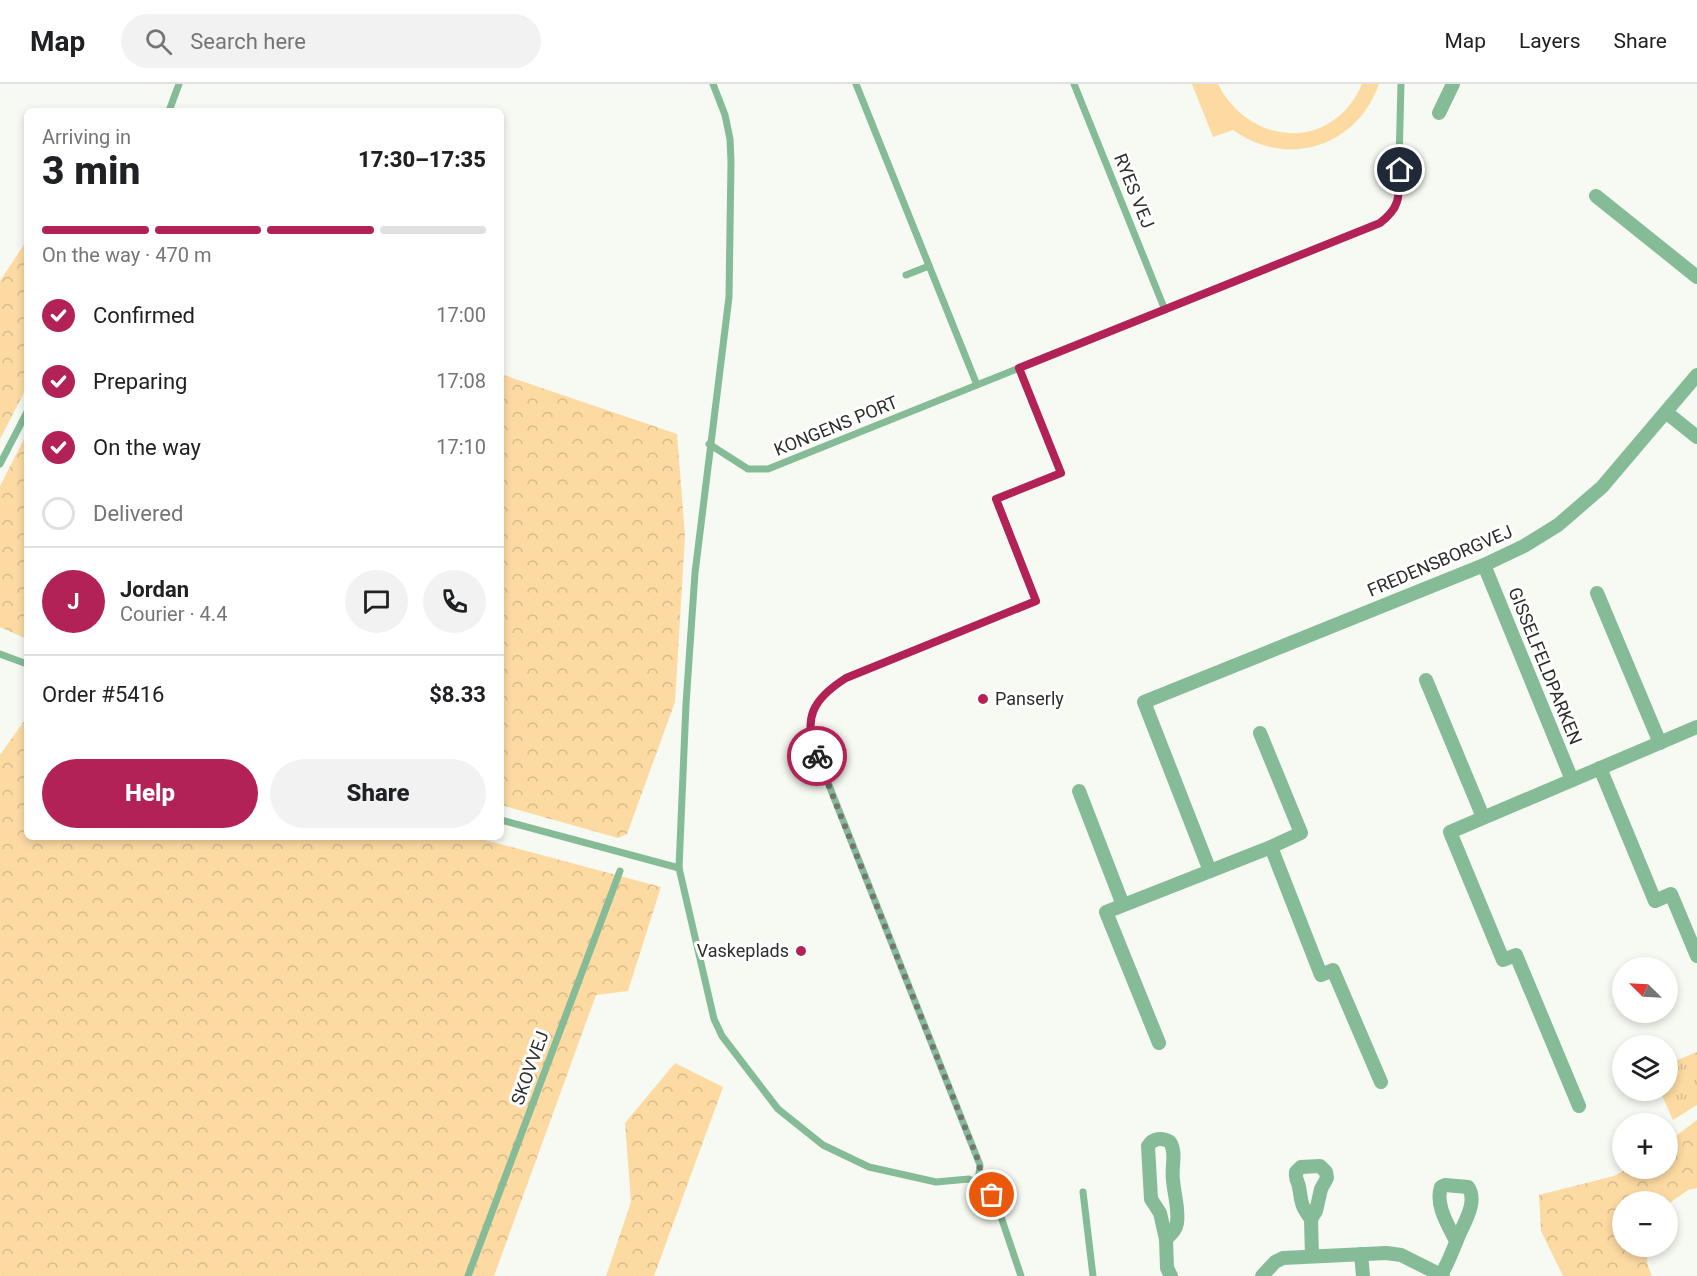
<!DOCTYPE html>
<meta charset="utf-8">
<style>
body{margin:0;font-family:Roboto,sans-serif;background:#f2f2f2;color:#202124;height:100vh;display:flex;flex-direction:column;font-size:22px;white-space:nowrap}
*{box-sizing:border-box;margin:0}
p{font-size:20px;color:#757577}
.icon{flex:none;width:33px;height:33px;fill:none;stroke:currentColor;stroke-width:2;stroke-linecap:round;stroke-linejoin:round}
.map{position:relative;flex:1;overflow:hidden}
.sheet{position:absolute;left:24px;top:24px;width:480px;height:732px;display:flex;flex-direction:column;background:#fff;border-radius:9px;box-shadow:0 3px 9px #0003}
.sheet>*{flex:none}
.needle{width:39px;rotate:294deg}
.buttons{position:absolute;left:1612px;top:873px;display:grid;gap:12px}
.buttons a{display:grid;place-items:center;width:66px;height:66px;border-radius:50%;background:#fff;box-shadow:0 3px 9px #0003;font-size:30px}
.pin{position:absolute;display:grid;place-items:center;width:51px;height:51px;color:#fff;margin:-26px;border:3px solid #fff;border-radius:50%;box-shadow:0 2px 6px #0007}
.courier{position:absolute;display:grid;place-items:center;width:60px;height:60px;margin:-30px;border:4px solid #b22256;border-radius:50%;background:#fff;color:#222;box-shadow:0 2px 8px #0007}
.summary em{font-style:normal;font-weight:800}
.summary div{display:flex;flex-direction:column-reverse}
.summary{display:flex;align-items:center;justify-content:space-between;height:102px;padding:0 18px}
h1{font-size:39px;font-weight:800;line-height:45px}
.bar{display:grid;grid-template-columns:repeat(4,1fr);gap:9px 6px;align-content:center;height:72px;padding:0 18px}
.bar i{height:8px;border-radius:4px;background:#e0e0e0}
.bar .current{background:#b22256}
.bar p{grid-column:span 4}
.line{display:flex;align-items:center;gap:15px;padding:0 18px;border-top:2px solid #e0e0e0}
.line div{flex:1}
.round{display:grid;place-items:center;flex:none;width:63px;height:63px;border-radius:32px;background:#f2f2f2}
ol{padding:0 18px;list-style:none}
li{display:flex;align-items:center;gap:18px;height:66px}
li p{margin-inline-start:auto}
li .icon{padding:6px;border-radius:50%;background:#b22256;color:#fff;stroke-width:4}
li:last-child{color:#757577}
li i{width:33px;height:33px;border:3px solid #e0e0e0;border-radius:50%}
.primary-button{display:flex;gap:12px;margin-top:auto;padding:12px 18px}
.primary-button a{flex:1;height:69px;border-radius:36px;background:#b22256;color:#fff;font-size:24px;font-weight:800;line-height:69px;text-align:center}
.primary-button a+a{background:#f2f2f2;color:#202124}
header{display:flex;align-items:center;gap:36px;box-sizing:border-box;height:84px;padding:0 30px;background:#fff;border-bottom:2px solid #e0e0e0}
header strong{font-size:28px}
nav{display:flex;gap:33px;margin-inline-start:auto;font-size:21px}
.search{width:420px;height:54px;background:#f2f2f2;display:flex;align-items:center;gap:15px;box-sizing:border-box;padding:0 21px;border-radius:33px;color:#757577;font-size:22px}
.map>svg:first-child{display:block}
.grass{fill:url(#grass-tufts)}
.forest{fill:url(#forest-crowns)}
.green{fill:#fcdaa2}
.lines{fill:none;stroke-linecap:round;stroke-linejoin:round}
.service{stroke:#85bb96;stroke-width:7}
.minor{stroke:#85bb96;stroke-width:14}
.done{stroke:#737671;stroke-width:6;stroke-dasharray:0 10.8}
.route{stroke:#b22256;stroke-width:8}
.poi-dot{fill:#b22256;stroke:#fff;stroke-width:2}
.labels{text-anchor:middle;stroke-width:6;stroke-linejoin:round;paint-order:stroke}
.street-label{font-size:18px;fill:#2d2f2c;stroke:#fff}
.poi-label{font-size:18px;fill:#2d2f2c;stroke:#fff;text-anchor:start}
</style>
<header>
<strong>Map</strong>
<div class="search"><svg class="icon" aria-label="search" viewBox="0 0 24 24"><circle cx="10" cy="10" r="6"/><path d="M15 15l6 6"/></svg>Search here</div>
<nav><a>Map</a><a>Layers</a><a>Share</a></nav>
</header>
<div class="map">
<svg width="1697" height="1192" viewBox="0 0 1697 1192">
<defs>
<pattern id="grass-tufts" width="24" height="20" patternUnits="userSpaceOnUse" patternTransform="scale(1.5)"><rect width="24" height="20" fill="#fcdaa2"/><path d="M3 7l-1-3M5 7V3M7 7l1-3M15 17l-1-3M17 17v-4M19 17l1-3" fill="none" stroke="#d8bb8c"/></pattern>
<pattern id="forest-crowns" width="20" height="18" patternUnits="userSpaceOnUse" patternTransform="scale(1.5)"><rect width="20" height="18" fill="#fcdaa2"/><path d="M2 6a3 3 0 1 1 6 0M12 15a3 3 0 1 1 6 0" fill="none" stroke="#d8bb8c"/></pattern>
</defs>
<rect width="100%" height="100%" fill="#f6faf2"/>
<!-- grass -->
<polygon class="grass" points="1697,968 1697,1021 1673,1036 1660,1007 1668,1006 1668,980"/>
<!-- forest -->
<g class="forest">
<polygon points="27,156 27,303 0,355 0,197"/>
<polygon points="501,290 677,350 685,452 675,618 627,750 618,754 501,721"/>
<polygon points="27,349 27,555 0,543 0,402"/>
<polygon points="27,633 27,753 474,753 661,803 628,907 596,911 494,1192 0,1192 0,671"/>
<polygon points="675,979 723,1003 654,1192 606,1192 631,1118 625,1039"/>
<polygon points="1697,1036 1697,1104 1688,1106 1668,1120 1668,1118 1623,1118 1623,1162 1648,1163 1647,1179 1652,1192 1563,1192 1541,1147 1539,1111 1614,1092 1627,1085 1668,1084 1668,1058"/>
</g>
<!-- green -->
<path class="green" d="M1192 0H1218C1250 63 1333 68 1362 0H1379C1357 63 1287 85 1233 46L1213 53Z"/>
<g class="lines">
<!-- service -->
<g class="service">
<polyline points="713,0 725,31 730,55 731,78 729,213 695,489 686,620 679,784 714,935 722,952 778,1025 823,1061 869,1083 936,1098 969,1095 986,1104 997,1121 1021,1192"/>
<polyline points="856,0 977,301"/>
<polyline points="1074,0 1165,226"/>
<polyline points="169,27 179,0"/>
<polyline points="906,191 929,182"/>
<polyline points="709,360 748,385 768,385 1380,139 1395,124 1398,116 1401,0"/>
<polyline points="0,380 27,328"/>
<polyline points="0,570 27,580"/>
<polyline points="501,736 679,784"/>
<path d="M978 1099 980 1081 813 661C804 628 819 611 846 594L1036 517 996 415 1061 389 1019 284"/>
<polyline points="1083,1108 1093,1192"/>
<polyline points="468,1192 620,787"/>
</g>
<!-- minor -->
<g class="minor">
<polyline points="1439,29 1453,0"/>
<polyline points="1596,112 1697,193"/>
<polyline points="1667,329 1697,353"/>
<polyline points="1484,481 1572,696"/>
<polyline points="1597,509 1660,659"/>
<polyline points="1426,596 1483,733"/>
<polyline points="1260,649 1301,749 1271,763"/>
<polyline points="1600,684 1655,817 1671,810 1697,872"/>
<polyline points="1079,707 1123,821"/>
<polyline points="1210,787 1144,618 1484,481 1524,462 1558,441 1602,403 1697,291"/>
<polyline points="1159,959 1106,828 1271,763 1321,891 1333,886 1381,998"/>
<polyline points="1579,1022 1516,871 1503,876 1450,748 1697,643"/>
<path d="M1311 1135C1300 1120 1302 1119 1299 1103 1298 1097 1295 1095 1296 1088L1301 1083 1320 1082 1326 1088 1327 1094 1321 1105 1316 1127 1311 1135 1312 1172"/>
<path d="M1166 1155 1160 1129 1151 1115 1148 1062C1153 1054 1162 1053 1170 1058 1177 1069 1171 1083 1173 1096 1174 1110 1179 1124 1177 1139 1176 1146 1171 1150 1166 1155L1167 1184 1171 1192"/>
<polyline points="1361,1170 1363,1192"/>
<path d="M1441 1191C1448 1179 1452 1168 1457 1156 1462 1142 1479 1118 1468 1103L1445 1101 1441 1103C1435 1121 1448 1141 1456 1157"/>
<polyline points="1262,1192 1275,1178 1283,1174 1386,1169 1401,1171 1443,1192"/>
</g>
</g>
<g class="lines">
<!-- done -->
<polyline class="done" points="817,672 980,1081 978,1098 992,1111"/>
<!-- route -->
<path class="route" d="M817 672C802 634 813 615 846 594L1036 517 996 415 1061 389 1019 284 1380 139C1401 123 1399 111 1400 86"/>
</g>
<!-- markers -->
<g class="poi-dot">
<circle cx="983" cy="615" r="6"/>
<circle cx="801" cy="867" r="6"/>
</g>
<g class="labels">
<!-- street labels -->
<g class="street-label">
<text transform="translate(1134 107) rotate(68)" y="6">RYES VEJ</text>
<text transform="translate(836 342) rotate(-22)" y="6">KONGENS PORT</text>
<text transform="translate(1440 477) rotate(-23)" y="6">FREDENSBORGVEJ</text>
<text transform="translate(1545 582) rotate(68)" y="6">GISSELFELDPARKEN</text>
<text transform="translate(530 984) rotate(-70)" y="6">SKOVVEJ</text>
</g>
<!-- poi labels -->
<g class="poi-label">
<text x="995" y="621">Panserly</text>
<text x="789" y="873" text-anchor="end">Vaskeplads</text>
</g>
</g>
</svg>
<div class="buttons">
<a><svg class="needle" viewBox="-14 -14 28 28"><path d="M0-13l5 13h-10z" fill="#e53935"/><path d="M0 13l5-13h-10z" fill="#757577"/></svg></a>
<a><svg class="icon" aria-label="layers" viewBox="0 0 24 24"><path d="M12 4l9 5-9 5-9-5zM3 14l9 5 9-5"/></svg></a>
<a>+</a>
<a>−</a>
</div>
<div class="pin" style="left:992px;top:1111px;background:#ea580c"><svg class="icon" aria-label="bag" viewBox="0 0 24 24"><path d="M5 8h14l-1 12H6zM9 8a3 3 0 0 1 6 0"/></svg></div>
<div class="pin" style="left:1400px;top:86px;background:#1f2937"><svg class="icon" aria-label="home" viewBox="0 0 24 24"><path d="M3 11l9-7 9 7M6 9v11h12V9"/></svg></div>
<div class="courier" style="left:817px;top:672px"><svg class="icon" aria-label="bike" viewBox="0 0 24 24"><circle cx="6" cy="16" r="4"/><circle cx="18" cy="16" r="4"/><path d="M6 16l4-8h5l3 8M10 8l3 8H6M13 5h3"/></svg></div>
<section class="sheet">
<div class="summary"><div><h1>3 min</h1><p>Arriving in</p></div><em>17:30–17:35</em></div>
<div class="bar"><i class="current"></i><i class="current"></i><i class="current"></i><i></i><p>On the way · 470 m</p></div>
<ol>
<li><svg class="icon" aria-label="check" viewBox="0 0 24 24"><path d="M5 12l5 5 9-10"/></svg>Confirmed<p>17:00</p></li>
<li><svg class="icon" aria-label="check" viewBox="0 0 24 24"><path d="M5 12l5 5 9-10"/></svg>Preparing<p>17:08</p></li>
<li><svg class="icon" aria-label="check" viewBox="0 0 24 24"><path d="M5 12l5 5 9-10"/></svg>On the way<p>17:10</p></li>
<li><i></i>Delivered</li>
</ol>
<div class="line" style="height:108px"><b class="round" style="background:#b22256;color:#fff">J</b><div><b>Jordan</b><p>Courier · 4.4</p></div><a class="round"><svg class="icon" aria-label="chat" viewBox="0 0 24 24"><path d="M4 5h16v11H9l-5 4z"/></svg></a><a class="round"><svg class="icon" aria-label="phone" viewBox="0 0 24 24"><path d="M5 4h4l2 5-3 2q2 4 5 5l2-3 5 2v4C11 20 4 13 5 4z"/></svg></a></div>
<div class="line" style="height:78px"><div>Order #5416</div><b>$8.33</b></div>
<div class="primary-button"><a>Help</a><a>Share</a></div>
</section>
</div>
